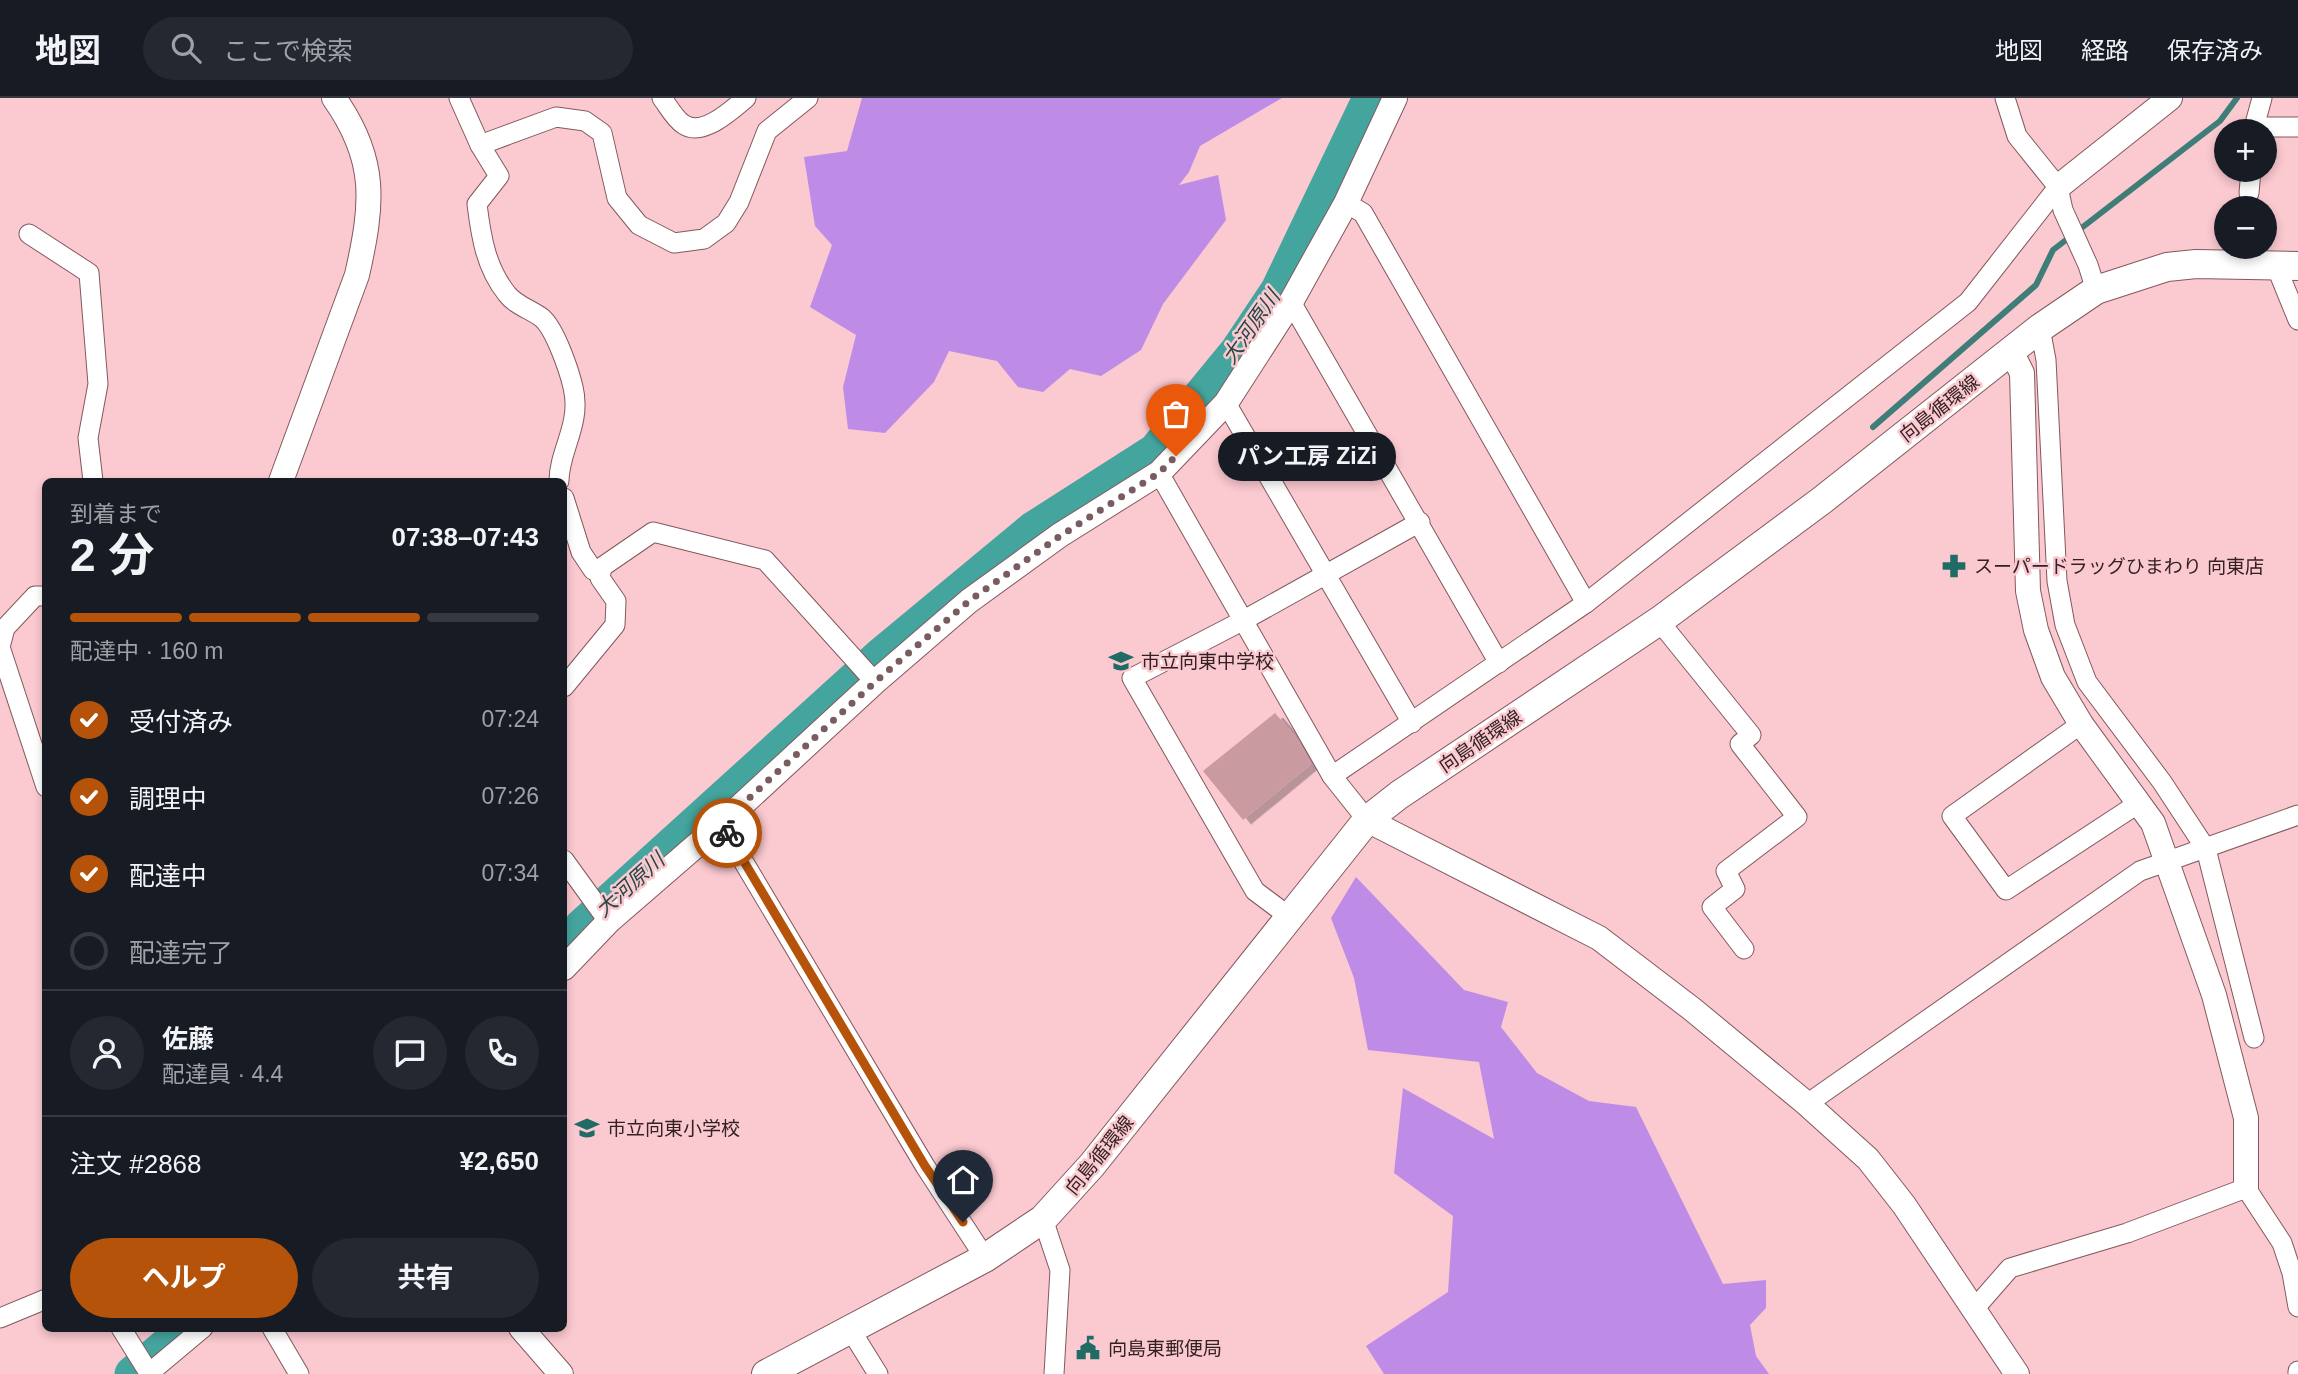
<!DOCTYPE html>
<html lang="ja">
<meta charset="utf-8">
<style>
body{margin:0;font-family:Arial,"Noto Sans JP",sans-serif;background:#242831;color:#f1f3f6;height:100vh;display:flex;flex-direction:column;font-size:26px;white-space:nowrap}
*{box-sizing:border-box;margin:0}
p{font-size:23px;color:#9ea1a6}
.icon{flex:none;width:38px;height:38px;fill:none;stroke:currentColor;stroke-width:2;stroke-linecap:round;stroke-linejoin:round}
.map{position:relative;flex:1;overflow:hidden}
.sheet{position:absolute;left:42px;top:380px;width:525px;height:854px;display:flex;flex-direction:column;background:#171b24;border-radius:10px;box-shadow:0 4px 10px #0003}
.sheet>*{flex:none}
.controls{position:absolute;left:2214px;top:21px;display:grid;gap:14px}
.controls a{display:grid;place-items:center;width:63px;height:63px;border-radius:50%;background:#171b24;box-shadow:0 4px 10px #0003;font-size:35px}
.pin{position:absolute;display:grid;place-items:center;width:60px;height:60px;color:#fff;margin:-72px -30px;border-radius:50% 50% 50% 0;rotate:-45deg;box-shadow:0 0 7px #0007}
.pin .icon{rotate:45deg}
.courier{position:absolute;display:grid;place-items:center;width:70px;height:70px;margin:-35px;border:5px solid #b45309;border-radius:50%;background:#fff;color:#222;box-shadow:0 2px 9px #0007}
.bubble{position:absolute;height:49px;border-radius:24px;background:#171b24;box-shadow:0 4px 10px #0003;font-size:23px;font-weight:700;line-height:49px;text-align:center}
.overview em{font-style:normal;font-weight:700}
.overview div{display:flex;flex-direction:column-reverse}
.overview{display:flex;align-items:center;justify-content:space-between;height:119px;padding:0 28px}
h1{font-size:46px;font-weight:700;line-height:52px}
.bar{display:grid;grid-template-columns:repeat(4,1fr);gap:10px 7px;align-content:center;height:84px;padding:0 28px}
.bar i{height:9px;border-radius:5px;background:#363941}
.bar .current{background:#b45309}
.bar p{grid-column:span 4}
.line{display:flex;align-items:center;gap:18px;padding:0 28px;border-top:2px solid #363941}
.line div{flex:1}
.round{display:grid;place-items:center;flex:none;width:74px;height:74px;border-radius:37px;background:#242831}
ol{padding:0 28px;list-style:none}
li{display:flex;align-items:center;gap:21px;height:77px}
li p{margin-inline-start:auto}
li .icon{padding:7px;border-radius:50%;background:#b45309;color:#fff;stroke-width:4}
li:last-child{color:#9ea1a6}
li i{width:38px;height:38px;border:4px solid #363941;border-radius:50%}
.button{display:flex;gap:14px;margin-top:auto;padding:14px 28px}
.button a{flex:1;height:80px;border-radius:42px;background:#b45309;color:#fff;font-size:28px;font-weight:700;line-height:80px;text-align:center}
.button a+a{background:#242831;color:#f1f3f6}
header{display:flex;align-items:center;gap:42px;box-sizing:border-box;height:98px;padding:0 35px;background:#171b24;border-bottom:2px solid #363941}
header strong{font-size:33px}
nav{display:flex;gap:38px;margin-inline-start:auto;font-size:24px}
.search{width:490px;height:63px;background:#242831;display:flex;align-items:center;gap:18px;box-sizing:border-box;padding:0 24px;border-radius:38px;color:#9ea1a6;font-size:26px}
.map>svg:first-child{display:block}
.green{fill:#be8ce6}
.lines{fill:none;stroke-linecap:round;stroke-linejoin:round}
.stream{stroke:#3f7d79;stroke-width:6}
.river{stroke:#44a59e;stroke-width:35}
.building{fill:#c99aa0;filter:url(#shadow)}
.minor-casing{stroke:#83585e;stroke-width:21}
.tertiary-casing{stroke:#83585e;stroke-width:26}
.secondary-casing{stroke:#83585e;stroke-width:30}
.minor{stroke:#fff;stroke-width:19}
.tertiary{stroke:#fff;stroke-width:24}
.secondary{stroke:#fff;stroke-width:28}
.done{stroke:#795c60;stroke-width:7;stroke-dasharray:0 12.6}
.route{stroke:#b45309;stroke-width:9}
.labels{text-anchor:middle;stroke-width:5;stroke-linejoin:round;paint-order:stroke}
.street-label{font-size:19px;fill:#332124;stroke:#fbc9d0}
.poi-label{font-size:19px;fill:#332124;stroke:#fbc9d0;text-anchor:start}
.water-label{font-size:21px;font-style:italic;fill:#294845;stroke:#fbc9d0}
</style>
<header>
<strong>地図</strong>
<div class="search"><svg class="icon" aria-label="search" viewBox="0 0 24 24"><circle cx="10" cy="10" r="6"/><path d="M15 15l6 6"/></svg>ここで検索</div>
<nav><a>地図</a><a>経路</a><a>保存済み</a></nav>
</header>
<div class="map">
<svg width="2298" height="1276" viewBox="0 0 2298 1276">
<defs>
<filter id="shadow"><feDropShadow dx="8" dy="4.5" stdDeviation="0" flood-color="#0004"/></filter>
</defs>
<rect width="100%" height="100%" fill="#fbc9d0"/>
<!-- green -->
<g class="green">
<polygon points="862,0 1282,0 1200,48 1189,74 1179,87 1218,77 1226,122 1163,206 1141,252 1101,278 1070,271 1043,294 1018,289 997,263 949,253 934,284 885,335 848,331 843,289 856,237 810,209 832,147 815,128 804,59 847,53"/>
<polygon points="1356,779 1464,892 1508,904 1501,929 1537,975 1589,1003 1636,1009 1723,1186 1766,1182 1766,1210 1750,1227 1756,1258 1769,1276 1384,1276 1366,1248 1448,1194 1453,1118 1394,1075 1403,990 1494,1041 1479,964 1368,952 1354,880 1331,820"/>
</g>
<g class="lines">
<!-- stream -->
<polyline class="stream" points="1873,329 2036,187 2053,152 2220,23 2237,0"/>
<!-- river -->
<g class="river">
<polyline points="564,848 582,828 881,557 1033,431 1155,353 1238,252 1278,192 1370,0"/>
<polyline points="132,1276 187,1230"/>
</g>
</g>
<!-- building -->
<polygon class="building" points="1275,615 1297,641 1311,666 1243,722 1203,673"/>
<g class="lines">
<!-- minor casing -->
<g class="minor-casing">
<g id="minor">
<path d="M459 0 480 47 499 78 477 106C481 139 486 170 507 196 515 207 532 212 542 220 555 231 569 272 573 289 582 326 559 352 559 383"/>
<path d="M662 0C668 8 675 21 683 26 702 40 732 12 746 0"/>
<polyline points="2005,0 2017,38 2058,89 2063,112 2088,167 2096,192"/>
<polyline points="2253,29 2298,29"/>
<polyline points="2253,33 2262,0"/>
<polyline points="480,47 556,19 585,23 602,35 617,100 639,127 674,145 704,141 726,125 739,104 767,33 808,0"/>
<polyline points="2249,95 2251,72"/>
<polyline points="1346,105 1363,115 1586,505"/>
<polyline points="29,136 89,175 98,286 88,340 93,383"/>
<polyline points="2276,168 2298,222"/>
<polyline points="1291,204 1499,565"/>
<polyline points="2040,230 2046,262 2057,483 2065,527 2087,584 2162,684 2206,751 2254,940"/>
<polyline points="1226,305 1412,625"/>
<polyline points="1159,375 1332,678 1367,722"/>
<polyline points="564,400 581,454 593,472 599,474"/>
<polyline points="46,498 35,498 5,530 0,549 46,689"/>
<polyline points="1659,523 1751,637 1740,646 1797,719 1726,773 1735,791 1712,809 1744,851"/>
<polyline points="564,589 615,527 616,503 600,480 602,469 653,434 765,462 875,584"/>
<polyline points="2081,626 1952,718 2006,792 2139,705"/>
<polyline points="1332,678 1586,505 1968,204 2058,89"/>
<polyline points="721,726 925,1068 985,1160"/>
<polyline points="564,762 603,816"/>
<polyline points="1291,820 1255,793 1132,580 1244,522 1420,424"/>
<polyline points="1807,1006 2140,773 2298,717"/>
<polyline points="1043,1121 1060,1172 1054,1276"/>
<polyline points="1975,1210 2010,1170 2127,1135 2246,1090 2282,1145 2292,1175 2298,1209"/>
<polyline points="0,1220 46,1201"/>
<polyline points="121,1230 149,1275"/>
<polyline points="272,1230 299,1276"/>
<polyline points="850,1231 878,1276"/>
<polyline points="148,1276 203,1230"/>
<polyline points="2298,1276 2298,1273"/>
</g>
</g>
<!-- tertiary casing -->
<g class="tertiary-casing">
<g id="tertiary">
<polyline points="2058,89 2170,0"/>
<polyline points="2011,253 2022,275 2028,493 2036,532 2053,579 2081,626 2153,725 2214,897 2246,1020 2246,1090"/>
<path d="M281 383 357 177C373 106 378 62 334 0"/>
<polyline points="1367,722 1599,840 1692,911 1807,1006 1868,1061 1904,1107 2017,1276"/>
<polyline points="564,870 609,823 721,726 875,584 969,503 1060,437 1159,375 1226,305 1291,204 1346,105 1395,0"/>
<polyline points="521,1230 561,1276"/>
</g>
</g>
<!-- secondary casing -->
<g class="secondary-casing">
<polyline id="secondary" points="766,1276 985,1160 1043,1121 1092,1067 1367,722 1399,697 1659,523 1821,403 2040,230 2096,192 2167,169 2196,166 2298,168"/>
</g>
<!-- minor -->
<use href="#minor" class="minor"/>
<!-- tertiary -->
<use href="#tertiary" class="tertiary"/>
<!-- secondary -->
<use href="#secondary" class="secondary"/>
</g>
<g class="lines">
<!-- done -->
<polyline class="done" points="727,735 721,726 875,584 969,503 1060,438 1159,375 1176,358"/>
<!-- route -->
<polyline class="route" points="727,735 925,1068 963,1124"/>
</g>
<!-- icons -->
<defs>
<g id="pharmacy-bare" transform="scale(1.89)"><path d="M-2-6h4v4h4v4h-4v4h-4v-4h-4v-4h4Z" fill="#206b66" stroke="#fbc9d0" stroke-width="2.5" paint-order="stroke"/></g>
<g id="school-bare" transform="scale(1.89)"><path d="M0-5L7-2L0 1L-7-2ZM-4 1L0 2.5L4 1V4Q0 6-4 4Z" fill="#206b66" stroke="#fbc9d0" stroke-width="2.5" paint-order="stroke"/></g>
<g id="civic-bare" transform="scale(1.89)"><path d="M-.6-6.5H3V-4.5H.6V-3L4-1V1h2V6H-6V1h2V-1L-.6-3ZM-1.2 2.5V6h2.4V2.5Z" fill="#206b66" stroke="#fbc9d0" stroke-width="2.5" paint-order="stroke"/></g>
</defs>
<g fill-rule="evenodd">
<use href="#pharmacy-bare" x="1954" y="468"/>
<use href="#school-bare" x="1121" y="563"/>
<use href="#school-bare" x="587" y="1030"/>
<use href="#civic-bare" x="1088" y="1250"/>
</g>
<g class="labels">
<!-- street labels -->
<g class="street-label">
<text transform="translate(1939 310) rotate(-38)" y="7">向島循環線</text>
<text transform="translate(1480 643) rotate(-34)" y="7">向島循環線</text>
<text transform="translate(1099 1057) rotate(-51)" y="7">向島循環線</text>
</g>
<!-- poi labels -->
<g class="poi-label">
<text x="1974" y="475">スーパードラッグひまわり 向東店</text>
<text x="1141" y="570">市立向東中学校</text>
<text x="607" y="1037">市立向東小学校</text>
<text x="1108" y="1257">向島東郵便局</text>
</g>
<!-- water labels -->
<g class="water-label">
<text transform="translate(1251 229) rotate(-55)" y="7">大河原川</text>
<text transform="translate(630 787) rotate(-42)" y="7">大河原川</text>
</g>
</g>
</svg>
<div class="controls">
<a>+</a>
<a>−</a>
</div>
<div class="pin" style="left:1176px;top:358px;background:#ea580c"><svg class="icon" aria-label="bag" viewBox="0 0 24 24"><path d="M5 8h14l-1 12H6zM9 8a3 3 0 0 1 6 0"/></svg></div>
<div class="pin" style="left:963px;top:1124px;background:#1f2937"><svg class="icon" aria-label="home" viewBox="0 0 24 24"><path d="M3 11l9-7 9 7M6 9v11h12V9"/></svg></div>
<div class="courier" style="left:727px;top:735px"><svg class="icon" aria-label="bike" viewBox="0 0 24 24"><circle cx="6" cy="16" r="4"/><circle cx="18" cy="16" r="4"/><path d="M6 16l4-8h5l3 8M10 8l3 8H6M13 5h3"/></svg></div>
<div class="bubble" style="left:1218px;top:334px;width:178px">パン工房 ZiZi</div>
<section class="sheet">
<div class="overview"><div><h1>2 分</h1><p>到着まで</p></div><em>07:38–07:43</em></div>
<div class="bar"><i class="current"></i><i class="current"></i><i class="current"></i><i></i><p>配達中 · 160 m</p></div>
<ol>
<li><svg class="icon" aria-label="check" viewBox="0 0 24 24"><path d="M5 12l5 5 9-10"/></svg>受付済み<p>07:24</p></li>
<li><svg class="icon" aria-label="check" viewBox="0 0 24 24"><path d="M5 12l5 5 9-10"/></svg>調理中<p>07:26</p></li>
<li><svg class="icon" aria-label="check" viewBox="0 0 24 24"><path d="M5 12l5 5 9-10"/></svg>配達中<p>07:34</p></li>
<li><i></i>配達完了</li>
</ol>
<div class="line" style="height:126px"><a class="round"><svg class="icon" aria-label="person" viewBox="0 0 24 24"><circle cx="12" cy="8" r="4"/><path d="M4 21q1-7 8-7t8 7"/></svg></a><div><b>佐藤</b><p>配達員 · 4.4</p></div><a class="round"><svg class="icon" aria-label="chat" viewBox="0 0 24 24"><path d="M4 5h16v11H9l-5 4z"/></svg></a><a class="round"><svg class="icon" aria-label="phone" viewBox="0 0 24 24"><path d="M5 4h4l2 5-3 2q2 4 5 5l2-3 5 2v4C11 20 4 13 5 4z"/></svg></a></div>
<div class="line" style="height:91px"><div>注文 #2868</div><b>¥2,650</b></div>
<div class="button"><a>ヘルプ</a><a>共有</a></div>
</section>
</div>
